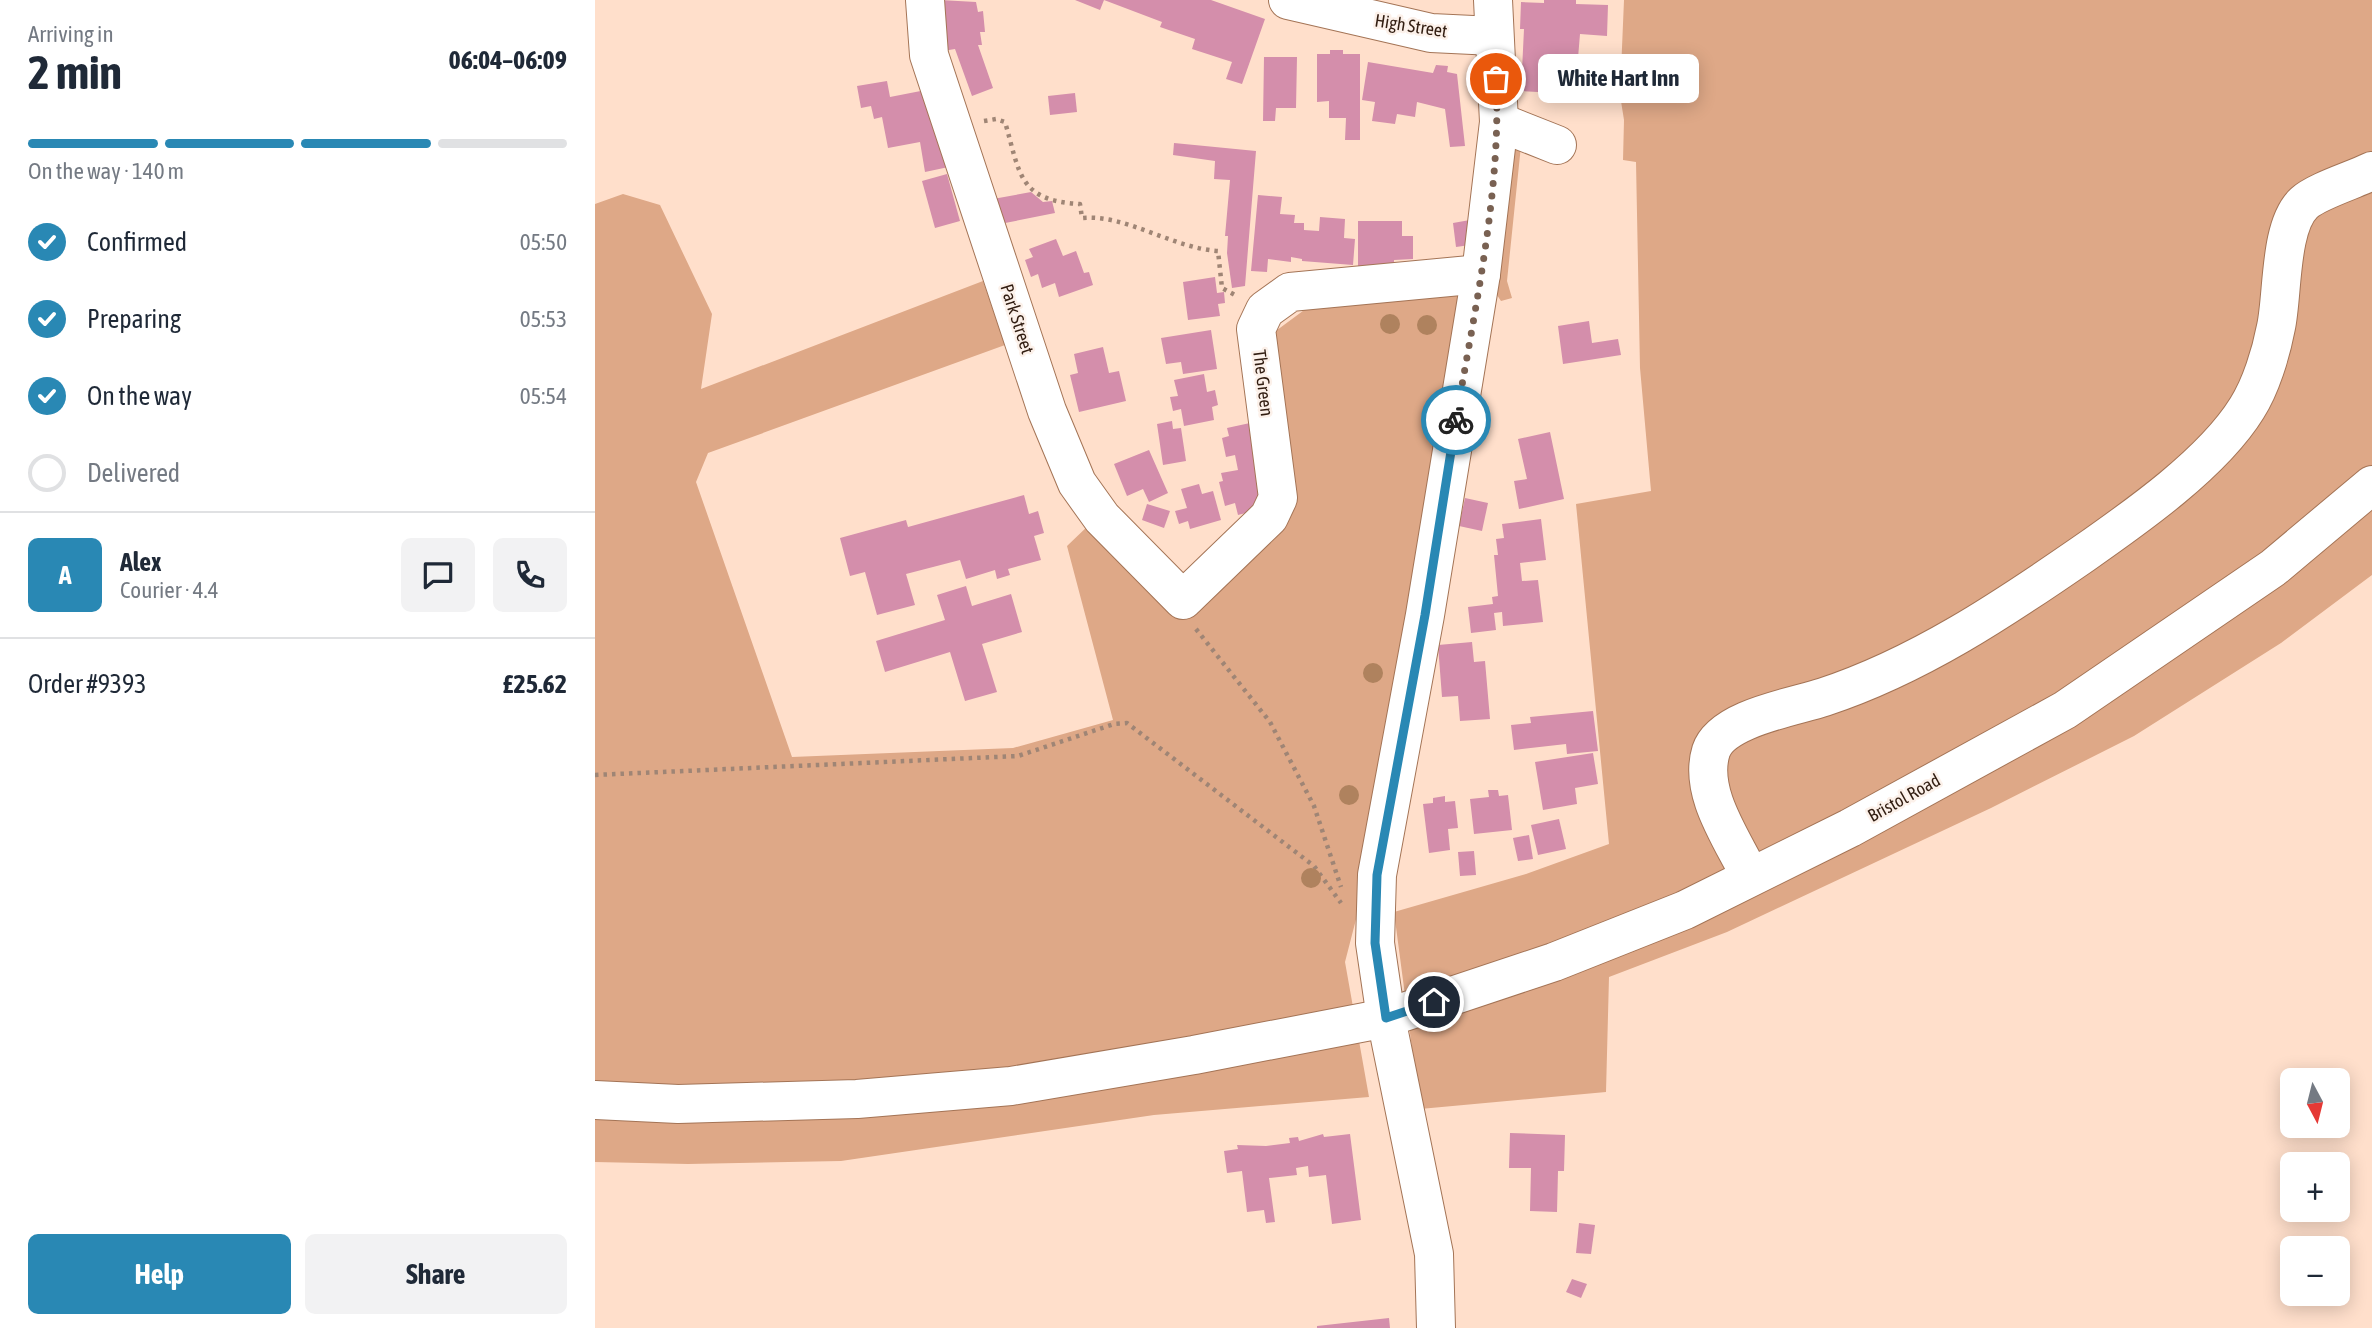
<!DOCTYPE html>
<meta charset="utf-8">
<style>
body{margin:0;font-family:"Asap Condensed",sans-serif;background:#f2f2f3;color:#1f2937;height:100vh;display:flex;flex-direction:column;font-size:26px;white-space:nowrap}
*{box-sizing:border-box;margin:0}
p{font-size:23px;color:#747a83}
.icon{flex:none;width:38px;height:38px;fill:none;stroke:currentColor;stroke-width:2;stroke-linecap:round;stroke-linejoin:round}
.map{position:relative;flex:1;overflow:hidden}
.details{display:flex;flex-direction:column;background:#fff;width:595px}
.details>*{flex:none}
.needle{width:46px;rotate:173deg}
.fabs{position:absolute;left:1685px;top:1068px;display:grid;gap:14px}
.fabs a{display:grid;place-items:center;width:70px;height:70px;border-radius:10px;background:#fff;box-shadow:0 4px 18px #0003;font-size:35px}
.pin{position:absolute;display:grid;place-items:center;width:60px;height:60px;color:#fff;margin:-30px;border:4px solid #fff;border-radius:50%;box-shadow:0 2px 7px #0007}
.courier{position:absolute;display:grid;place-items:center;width:70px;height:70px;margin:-35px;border:5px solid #2988b4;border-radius:50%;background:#fff;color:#222;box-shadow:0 2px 9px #0007}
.bubble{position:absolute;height:49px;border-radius:10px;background:#fff;box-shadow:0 4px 18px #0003;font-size:23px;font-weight:700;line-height:49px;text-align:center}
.summary em{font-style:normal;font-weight:700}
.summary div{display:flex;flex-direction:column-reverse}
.summary{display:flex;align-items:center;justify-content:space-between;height:119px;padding:0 28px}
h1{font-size:46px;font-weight:700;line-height:52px}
.bar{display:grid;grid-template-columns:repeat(4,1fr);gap:10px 7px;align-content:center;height:84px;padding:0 28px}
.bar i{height:9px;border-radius:5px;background:#e0e1e3}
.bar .selected{background:#2988b4}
.bar p{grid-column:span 4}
.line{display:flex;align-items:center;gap:18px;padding:0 28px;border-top:2px solid #e0e1e3}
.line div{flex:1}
.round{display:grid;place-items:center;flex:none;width:74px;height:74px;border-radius:10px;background:#f2f2f3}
ol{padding:0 28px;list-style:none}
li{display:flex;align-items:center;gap:21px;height:77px}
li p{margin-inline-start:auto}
li .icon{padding:7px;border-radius:50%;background:#2988b4;color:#fff;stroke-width:4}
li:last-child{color:#747a83}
li i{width:38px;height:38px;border:4px solid #e0e1e3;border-radius:50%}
.primary-button{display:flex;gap:14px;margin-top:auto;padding:14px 28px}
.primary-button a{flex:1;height:80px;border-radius:10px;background:#2988b4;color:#fff;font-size:28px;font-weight:700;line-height:80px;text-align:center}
.primary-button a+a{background:#f2f2f3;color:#1f2937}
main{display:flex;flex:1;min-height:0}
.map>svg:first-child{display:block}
.green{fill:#dea887}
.building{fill:#d48eab}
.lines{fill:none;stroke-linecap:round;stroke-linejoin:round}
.minor-casing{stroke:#a47456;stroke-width:40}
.major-casing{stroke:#a47456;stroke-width:40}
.path{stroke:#9f8575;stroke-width:4.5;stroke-dasharray:3.5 5;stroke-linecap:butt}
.minor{stroke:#fff;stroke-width:38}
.major{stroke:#fff;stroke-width:38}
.tree{fill:#af825e}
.done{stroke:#796152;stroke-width:7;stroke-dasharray:0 12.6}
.route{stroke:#2988b4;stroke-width:9}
.labels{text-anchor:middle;stroke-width:5;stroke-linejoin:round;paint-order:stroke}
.street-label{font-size:18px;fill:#311d11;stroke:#fcf1ea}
</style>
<main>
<section class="details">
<div class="summary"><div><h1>2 min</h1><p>Arriving in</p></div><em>06:04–06:09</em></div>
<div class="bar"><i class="selected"></i><i class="selected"></i><i class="selected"></i><i></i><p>On the way · 140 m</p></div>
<ol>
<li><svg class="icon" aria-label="check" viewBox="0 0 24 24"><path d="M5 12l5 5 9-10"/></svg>Confirmed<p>05:50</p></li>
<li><svg class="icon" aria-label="check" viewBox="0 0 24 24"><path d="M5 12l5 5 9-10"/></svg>Preparing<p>05:53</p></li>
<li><svg class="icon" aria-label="check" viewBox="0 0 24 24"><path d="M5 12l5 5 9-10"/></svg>On the way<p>05:54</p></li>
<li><i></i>Delivered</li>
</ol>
<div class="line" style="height:126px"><b class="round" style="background:#2988b4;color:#fff">A</b><div><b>Alex</b><p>Courier · 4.4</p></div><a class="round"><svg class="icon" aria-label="chat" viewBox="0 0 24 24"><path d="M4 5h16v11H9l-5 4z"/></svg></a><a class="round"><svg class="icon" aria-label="phone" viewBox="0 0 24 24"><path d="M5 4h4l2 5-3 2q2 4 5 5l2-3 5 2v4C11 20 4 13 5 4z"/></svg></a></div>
<div class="line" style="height:91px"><div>Order #9393</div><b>£25.62</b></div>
<div class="primary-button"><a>Help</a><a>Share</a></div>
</section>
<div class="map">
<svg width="1777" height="1328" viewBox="0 0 1777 1328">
<rect width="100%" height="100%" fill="#ffdfcb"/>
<!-- green -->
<g class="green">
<polygon points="1029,0 1777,0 1777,575 1686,643 1539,736 1396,808 1132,932 1014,977 1011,1092 825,1109 799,912 931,874 1014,844 981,504 1056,491 1045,368 1041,162 1028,160 1029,120 1025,95"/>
<polygon points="927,136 912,281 917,298 906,301 896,286 913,147"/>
<polygon points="28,194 65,205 117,314 106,389 388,281 410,345 113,453 101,482 197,757 418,748 518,720 472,546 496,523 581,616 685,523 674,336 716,305 864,292 767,896 750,962 774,1097 559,1115 246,1161 93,1164 0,1162 0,204"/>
</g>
<!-- building -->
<g class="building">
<polygon points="345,0 381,2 383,12 388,11 390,32 385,32 387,45 383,45 398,88 377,96 360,49 348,51"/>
<polygon points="480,0 616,0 670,19 647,84 631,79 637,62 597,49 600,39 565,27 567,22 509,0 505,10"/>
<polygon points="949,0 981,0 981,4 1013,5 1012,36 985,34 983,58 957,57 956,67 982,69 980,94 926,91 929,29 925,29 926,2 949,3"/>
<polygon points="735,50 748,50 748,54 765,54 765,140 750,140 751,118 734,118 734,101 722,102 722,54 735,54"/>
<polygon points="669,57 702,57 701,108 681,108 680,121 668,121"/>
<polygon points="773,62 838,73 841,65 853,66 852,72 862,74 870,146 855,147 850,109 822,102 820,117 802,114 800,124 777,121 780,102 767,100"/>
<polygon points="994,66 1026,68 1025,95 992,93"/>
<polygon points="292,81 295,97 341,88 363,165 330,172 325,142 293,148 287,117 279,119 276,106 266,108 262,86"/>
<polygon points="480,93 482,112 455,115 453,96"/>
<polygon points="579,143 661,151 650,286 637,288 632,253 633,236 630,236 635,180 619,179 620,161 578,155"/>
<polygon points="352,174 365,221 340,228 327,181"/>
<polygon points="436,192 448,202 457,201 460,213 405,224 398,199"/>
<polygon points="663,195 687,197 685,214 700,215 699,223 709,223 709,230 724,231 725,217 750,219 749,238 760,239 758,265 707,261 707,259 696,257 696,262 673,259 672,272 656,271"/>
<polygon points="875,220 875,245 861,247 858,223"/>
<polygon points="763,221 807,221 807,236 818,236 818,259 799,260 799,273 763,273"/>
<polygon points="461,239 468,256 481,251 489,273 494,272 498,285 464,297 460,283 447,288 443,274 436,277 430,260 438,257 434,249"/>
<polygon points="620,277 622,293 629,292 630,303 623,304 625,316 593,320 588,282"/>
<polygon points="994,321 997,343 1023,339 1026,355 968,364 963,326"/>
<polygon points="616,330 622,369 588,374 586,362 571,364 566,338"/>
<polygon points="508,347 514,373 524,371 531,401 484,412 475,375 483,373 479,354"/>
<polygon points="609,374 612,392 620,390 623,405 617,407 619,420 589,426 586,409 578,411 575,397 583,396 579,380"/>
<polygon points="577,421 578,429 586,428 591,461 568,465 562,424"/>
<polygon points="655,423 674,507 643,515 640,503 630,506 624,482 628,481 626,473 643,470 640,455 631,457 627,438 634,436 632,428"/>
<polygon points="955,432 969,499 924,509 919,481 932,479 923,439"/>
<polygon points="554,450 573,493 554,502 548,489 532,496 519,464"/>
<polygon points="604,484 607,494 618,491 626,520 595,529 593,521 584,524 580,511 592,508 586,489"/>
<polygon points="429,495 434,514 443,511 449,533 439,536 446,560 413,569 415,575 402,579 400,570 371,579 365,560 311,574 320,605 282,615 270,572 255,576 245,538 311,520 313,527"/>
<polygon points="870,498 893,503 887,531 864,526"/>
<polygon points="552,504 575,511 569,528 547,520"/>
<polygon points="946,519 951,560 925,563 927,581 943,580 948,622 908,626 907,612 899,613 901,630 876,633 873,607 898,604 897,597 903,596 899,555 903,555 901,539 909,538 907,524"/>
<polygon points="371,586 377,606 416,594 427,632 387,644 402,692 370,701 355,652 290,672 281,641 350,620 342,595"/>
<polygon points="877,642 879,662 890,661 895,719 865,721 863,696 847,697 843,645"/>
<polygon points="998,711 1003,751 972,754 971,744 919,750 916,725 936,723 935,717"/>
<polygon points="998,753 1003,784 980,788 982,804 948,810 940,762"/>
<polygon points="893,790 903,790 904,796 913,795 917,830 879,834 875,799 894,797"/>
<polygon points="850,796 850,802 860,801 863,828 853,829 855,850 834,853 828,804 838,803 838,798"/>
<polygon points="964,819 971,849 943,855 936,825"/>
<polygon points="934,835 938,859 923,861 918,838"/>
<polygon points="879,851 881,875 865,876 863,852"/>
<polygon points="915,1133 970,1135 969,1171 963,1171 962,1212 935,1211 936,1168 914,1168"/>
<polygon points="728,1134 729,1137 755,1134 766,1220 737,1224 731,1175 714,1177 713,1166 701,1168 702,1175 674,1178 680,1222 671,1223 669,1210 652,1212 647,1171 632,1173 629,1151 643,1149 642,1145 671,1146 695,1143 694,1138 703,1137 704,1141"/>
<polygon points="984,1223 1000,1225 996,1254 981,1253"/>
<polygon points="977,1279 992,1284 986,1298 971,1292"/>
<polygon points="794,1318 795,1328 722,1328 722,1326"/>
</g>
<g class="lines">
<!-- minor casing -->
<g class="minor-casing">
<g id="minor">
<polyline points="330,0 334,55 452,411 482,483 507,518 588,600 674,517 683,498 661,329 670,310 695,292 886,274"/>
<polyline points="693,0 836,33 899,36"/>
<polyline points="904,122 962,145"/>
<path d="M1155 876C1138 840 1103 793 1116 751 1127 718 1199 707 1229 697 1323 666 1407 610 1488 554 1541 517 1618 463 1652 408 1666 386 1676 353 1681 327 1688 295 1684 226 1709 203 1722 191 1759 180 1777 171"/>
<polyline points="791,1018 780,943 782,875 830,615 886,274 904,122 898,0"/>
</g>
</g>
<!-- major casing -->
<g class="major-casing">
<g id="major">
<polyline points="791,1018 839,1254 841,1328"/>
<polyline points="0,1100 83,1104 262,1099 416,1086 599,1055 791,1018 959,962 1090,910 1255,828 1470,710 1678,568 1777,485"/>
</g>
</g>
<!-- path -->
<g class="path">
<path d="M389 121 401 119 410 122C425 173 423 201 485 204L487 218C531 214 577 248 623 251L627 288 640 295"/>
<polyline points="601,629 675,722 719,806 746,887"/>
<polyline points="0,775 423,756 519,724 532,723 719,866 746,903"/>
</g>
<!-- minor -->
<use href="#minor" class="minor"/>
<!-- major -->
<use href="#major" class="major"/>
</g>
<!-- trees -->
<g class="tree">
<circle cx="795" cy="324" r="10"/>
<circle cx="832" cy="325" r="10"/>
<circle cx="778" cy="673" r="10"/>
<circle cx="754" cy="795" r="10"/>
<circle cx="716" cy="878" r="10"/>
</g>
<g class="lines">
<!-- done -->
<path class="done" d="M861 420C879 312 907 188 901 79"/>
<!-- route -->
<polyline class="route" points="839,1002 791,1018 780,943 782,875 830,615 861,420"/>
</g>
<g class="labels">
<!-- street labels -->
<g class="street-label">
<text transform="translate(816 26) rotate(9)" y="6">High Street</text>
<text transform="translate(422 319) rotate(72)" y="6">Park Street</text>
<text transform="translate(668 383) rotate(83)" y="6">The Green</text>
<text transform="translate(1309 798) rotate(-29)" y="6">Bristol Road</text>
</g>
</g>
</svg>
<div class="fabs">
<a><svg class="needle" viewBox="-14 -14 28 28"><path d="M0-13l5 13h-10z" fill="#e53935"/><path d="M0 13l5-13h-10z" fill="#747a83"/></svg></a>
<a>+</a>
<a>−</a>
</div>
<div class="pin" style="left:901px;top:79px;background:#ea580c"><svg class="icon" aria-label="bag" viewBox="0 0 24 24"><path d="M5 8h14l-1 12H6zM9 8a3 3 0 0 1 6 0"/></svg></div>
<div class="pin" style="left:839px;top:1002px;background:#1f2937"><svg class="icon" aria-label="home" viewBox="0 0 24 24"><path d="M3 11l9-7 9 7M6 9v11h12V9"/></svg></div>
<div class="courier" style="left:861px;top:420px"><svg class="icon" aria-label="bike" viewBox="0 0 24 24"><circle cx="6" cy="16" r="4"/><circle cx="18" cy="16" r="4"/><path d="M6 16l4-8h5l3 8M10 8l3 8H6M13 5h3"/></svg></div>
<div class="bubble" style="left:943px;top:54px;width:161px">White Hart Inn</div>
</div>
</main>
